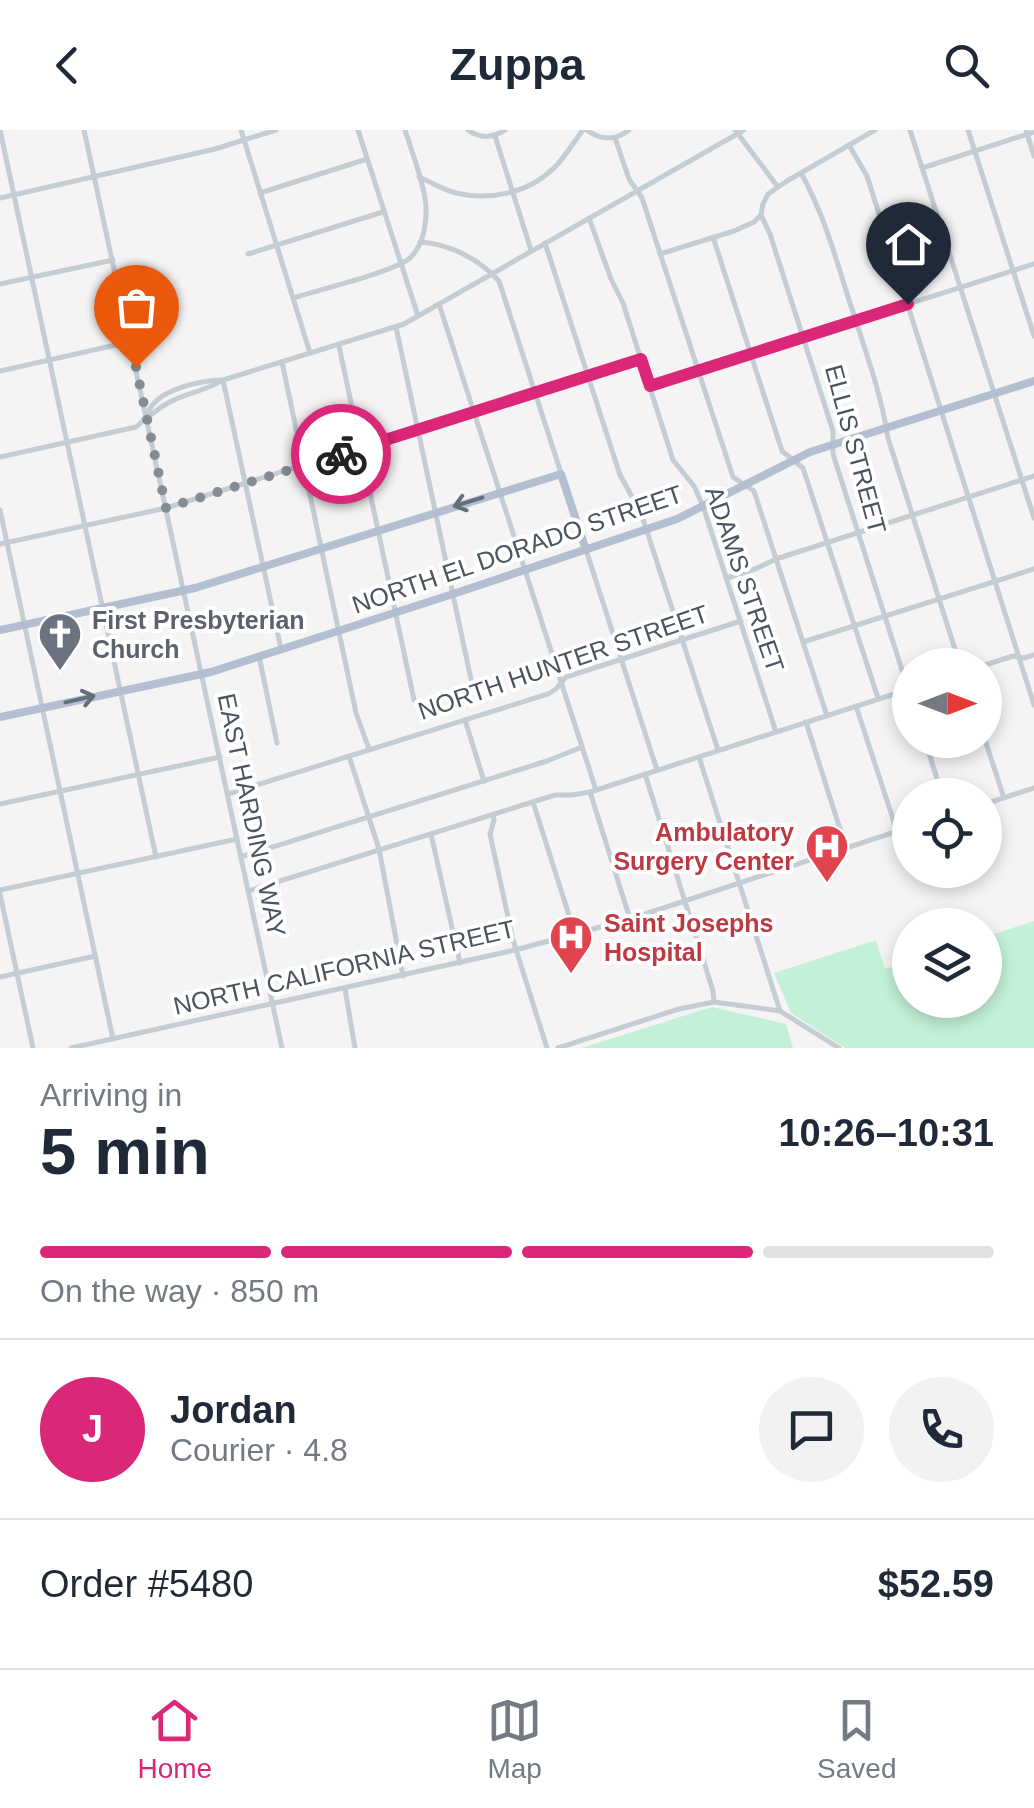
<!DOCTYPE html>
<meta charset="utf-8">
<style>
body{margin:0;font-family:Arial,sans-serif;background:#f2f2f3;color:#1f2937;height:100vh;display:flex;flex-direction:column;font-size:38px;white-space:nowrap}
*{box-sizing:border-box;margin:0}
p{font-size:32px;color:#747a83}
.icon{flex:none;width:55px;height:55px;fill:none;stroke:currentColor;stroke-width:2;stroke-linecap:round;stroke-linejoin:round}
.map{position:relative;height:918px;overflow:hidden}
.sheet{display:flex;flex-direction:column;background:#fff;flex:1}
.sheet>*{flex:none}
.needle{width:65px;rotate:90deg}
.fabs{position:absolute;left:892px;top:518px;display:grid;gap:20px}
.fabs a{display:grid;place-items:center;width:110px;height:110px;border-radius:50%;background:#fff;box-shadow:0 5px 15px #0003;font-size:50px}
.pin{position:absolute;display:grid;place-items:center;width:85px;height:85px;color:#fff;margin:-102px -42px;border-radius:50% 50% 50% 0;rotate:-45deg;box-shadow:0 0 10px #0007}
.pin .icon{rotate:45deg}
.courier{position:absolute;display:grid;place-items:center;width:100px;height:100px;margin:-50px;border:8px solid #db2777;border-radius:50%;background:#fff;color:#222;box-shadow:0 2px 12px #0007}
.headline em{font-style:normal;font-weight:600}
.headline div{display:flex;flex-direction:column-reverse}
.headline{display:flex;align-items:center;justify-content:space-between;height:170px;padding:0 40px}
h1{font-size:65px;font-weight:600;line-height:75px}
.bar{display:grid;grid-template-columns:repeat(4,1fr);gap:15px 10px;align-content:center;height:120px;padding:0 40px}
.bar i{height:12px;border-radius:8px;background:#e0e1e3}
.bar .current{background:#db2777}
.bar p{grid-column:span 4}
.line{display:flex;align-items:center;gap:25px;padding:0 40px;border-top:2px solid #e0e1e3}
.line div{flex:1}
.round{display:grid;place-items:center;flex:none;width:105px;height:105px;border-radius:52px;background:#f2f2f3}
header{display:flex;justify-content:space-between;align-items:center;height:130px;padding:0 40px;background:#fff;font-size:45px;font-weight:600}
.tab-bar{display:flex;justify-content:space-around;align-items:center;height:140px;border-top:2px solid #e0e1e3;background:#fff;font-size:28px;color:#747a83}
.tab-bar a{display:grid;justify-items:center;gap:5px}
.tab-bar .current{color:#db2777}
.map>svg:first-child{display:block}
.green{fill:#c3f1d8}
.lines{fill:none;stroke-linecap:round;stroke-linejoin:round}
.minor{stroke:#c4ccd4;stroke-width:5}
.major{stroke:#b3bfd1;stroke-width:8}
.oneway{stroke:#646f7d}
.done{stroke:#868c94;stroke-width:10;stroke-dasharray:0 18}
.route{stroke:#db2777;stroke-width:12}
.labels{text-anchor:middle;stroke-width:8;stroke-linejoin:round;paint-order:stroke}
.street-label{font-size:25px;fill:#4a5461;stroke:#fff}
.worship-label{font-size:25px;font-weight:bold;fill:#5b616d;stroke:#fff;text-anchor:start}
.health-label{font-size:25px;font-weight:bold;fill:#be3a42;stroke:#fff;text-anchor:end}
</style>
<header><svg class="icon" aria-label="back" viewBox="0 0 24 24"><path d="M15 5l-7 7 7 7"/></svg>Zuppa<svg class="icon" aria-label="search" viewBox="0 0 24 24"><circle cx="10" cy="10" r="6"/><path d="M15 15l6 6"/></svg></header>
<div class="map">
<svg width="1034" height="918" viewBox="0 0 1034 918">
<rect width="100%" height="100%" fill="#f5f3f3"/>
<!-- green -->
<g class="green">
<polygon points="1034,791 1034,918 845,918 791,883 774,843 876,810 885,839 910,831 910,870 985,870 985,807"/>
<polygon points="712,877 786,894 793,918 581,918"/>
</g>
<g class="lines">
<!-- minor -->
<g class="minor">
<polyline points="0,0 156,727"/>
<polyline points="84,0 282,918"/>
<polyline points="241,0 310,223"/>
<polyline points="358,0 418,186"/>
<path d="M468 0C481 9 492 8 505 0"/>
<path d="M587 0C600 10 615 11 629 0"/>
<polyline points="735,0 778,57"/>
<polyline points="910,0 1034,388"/>
<polyline points="968,0 1034,206"/>
<polyline points="1026,0 1034,26"/>
<polyline points="495,6 531,120"/>
<polyline points="615,8 629,49 642,68 733,347 754,361 827,586"/>
<polyline points="849,15 867,46 1034,575"/>
<polyline points="922,38 1034,2"/>
<path d="M801 43C824 84 836 129 850 173 864 217 881 262 888 308L960 535"/>
<path d="M419 47C431 52 444 60 456 63 490 71 529 63 554 38 565 27 573 13 583 0"/>
<polyline points="260,63 367,29"/>
<polyline points="0,68 215,19 276,0"/>
<polyline points="761,85 770,104 833,301 833,324 910,565"/>
<polyline points="589,88 611,149 623,173 673,330 694,356 703,376 776,602"/>
<polyline points="713,107 782,321 803,338 878,568"/>
<path d="M420 112C450 114 479 129 499 151L561 343"/>
<polyline points="545,113 620,345 641,383 718,620"/>
<polyline points="248,124 383,82"/>
<polyline points="660,124 734,101 754,92 761,85 763,74 768,64 787,51 875,0"/>
<polyline points="0,154 113,130"/>
<path d="M293 168C317 160 398 141 411 127 425 113 428 86 425 68 421 45 412 22 405 0"/>
<polyline points="439,174 596,660"/>
<polyline points="396,197 472,554"/>
<polyline points="339,216 414,570"/>
<polyline points="282,232 356,583 369,619"/>
<polyline points="0,241 129,212"/>
<polyline points="223,250 281,519"/>
<polyline points="650,256 1034,134"/>
<path d="M147 287C155 283 160 277 168 273 185 263 206 261 223 250L404 194 744 0"/>
<path d="M0 327 136 297C145 291 145 286 151 277 163 259 199 251 220 250"/>
<polyline points="0,380 113,909"/>
<polyline points="0,414 166,378 641,229"/>
<polyline points="586,420 657,640"/>
<polyline points="727,448 755,439 776,429 1034,346"/>
<polyline points="803,512 1034,439"/>
<polyline points="259,526 277,613"/>
<polyline points="985,535 1013,526 1024,528 1034,525"/>
<polyline points="856,576 897,701"/>
<polyline points="465,590 484,651"/>
<polyline points="806,592 846,718"/>
<polyline points="925,610 942,665"/>
<polyline points="985,610 1004,668"/>
<polyline points="349,626 379,719 403,846"/>
<polyline points="699,627 780,881"/>
<polyline points="645,644 713,861 714,871"/>
<polyline points="590,662 630,789"/>
<polyline points="228,664 548,564 556,559 566,547 741,491"/>
<polyline points="533,672 575,804"/>
<polyline points="0,674 220,627"/>
<polyline points="985,674 1034,658"/>
<polyline points="493,685 494,690 490,704 513,810 547,918"/>
<polyline points="431,704 460,833"/>
<polyline points="241,727 547,631 582,617"/>
<polyline points="0,760 237,709"/>
<polyline points="248,761 555,665 572,665 590,662 910,559"/>
<polyline points="0,764 33,918"/>
<polyline points="0,847 95,826"/>
<polyline points="345,859 355,918"/>
<polyline points="71,918 515,820 630,789 910,697"/>
<polyline points="558,918 679,879 714,872 780,881 839,918"/>
</g>
<!-- major -->
<g class="major">
<polyline points="0,500 195,458 561,344 586,420"/>
<polyline points="0,587 211,542 453,464 677,389 810,322 1034,251"/>
</g>
</g>
<!-- one-way arrows -->
<defs><path id="oneway-shaft" d="M-6 0H5M1.5-3L5.5 0L1.5 3" fill="none" stroke-width="1.6" stroke-linecap="round" stroke-linejoin="round" transform="scale(2.5)"/></defs>
<g class="oneway">
<use href="#oneway-shaft" transform="translate(468 372) rotate(163)"/>
<use href="#oneway-shaft" transform="translate(80 569) rotate(-13)"/>
</g>
<g class="lines">
<!-- done -->
<polyline class="done" points="136,237 166,378 341,324"/>
<!-- route -->
<polyline class="route" points="341,324 641,229 650,256 908,174"/>
</g>
<!-- icons -->
<defs>
<g id="church-pin" transform="scale(2.25)"><path d="M0 17L-7.5 6A9.5 9.5 0 1 1 7.5 6Z" fill="#6b7280" stroke="#fff"/><path d="M-1.2-6h2.4v3.5h3.3v2.4h-3.3V6h-2.4V-.1h-3.3v-2.4h3.3Z" fill="#fff"/></g>
<g id="hospital-pin" transform="scale(2.25)"><path d="M0 17L-7.5 6A9.5 9.5 0 1 1 7.5 6Z" fill="#e0444e" stroke="#fff"/><path d="M-5-5h3v3.5h4V-5h3V5h-3V1.5h-4V5h-3Z" fill="#fff"/></g>
</defs>
<g fill-rule="evenodd">
<use href="#church-pin" x="60" y="504"/>
<use href="#hospital-pin" x="827" y="716"/>
<use href="#hospital-pin" x="571" y="807"/>
</g>
<g class="labels">
<!-- street labels -->
<g class="street-label">
<text transform="translate(856 319) rotate(75)" y="9">ELLIS STREET</text>
<text transform="translate(517 419) rotate(-19)" y="9">NORTH EL DORADO STREET</text>
<text transform="translate(745 449) rotate(71)" y="9">ADAMS STREET</text>
<text transform="translate(563 532) rotate(-19)" y="9">NORTH HUNTER STREET</text>
<text transform="translate(252 685) rotate(78)" y="9">EAST HARDING WAY</text>
<text transform="translate(344 837) rotate(-13)" y="9">NORTH CALIFORNIA STREET</text>
</g>
<!-- worship labels -->
<g class="worship-label">
<text x="92" y="499">First Presbyterian<tspan x="92" dy="29">Church</tspan></text>
</g>
<!-- health labels -->
<g class="health-label">
<text x="794" y="711">Ambulatory<tspan x="794" dy="29">Surgery Center</tspan></text>
<text x="604" y="802" text-anchor="start">Saint Josephs<tspan x="604" dy="29">Hospital</tspan></text>
</g>
</g>
</svg>
<div class="fabs">
<a><svg class="needle" viewBox="-14 -14 28 28"><path d="M0-13l5 13h-10z" fill="#e53935"/><path d="M0 13l5-13h-10z" fill="#747a83"/></svg></a>
<a><svg class="icon" aria-label="locate" viewBox="0 0 24 24"><circle cx="12" cy="12" r="6"/><path d="M12 2v4M12 18v4M2 12h4M18 12h4"/></svg></a>
<a><svg class="icon" aria-label="layers" viewBox="0 0 24 24"><path d="M12 4l9 5-9 5-9-5zM3 14l9 5 9-5"/></svg></a>
</div>
<div class="pin" style="left:136px;top:237px;background:#ea580c"><svg class="icon" aria-label="bag" viewBox="0 0 24 24"><path d="M5 8h14l-1 12H6zM9 8a3 3 0 0 1 6 0"/></svg></div>
<div class="pin" style="left:908px;top:174px;background:#1f2937"><svg class="icon" aria-label="home" viewBox="0 0 24 24"><path d="M3 11l9-7 9 7M6 9v11h12V9"/></svg></div>
<div class="courier" style="left:341px;top:324px"><svg class="icon" aria-label="bike" viewBox="0 0 24 24"><circle cx="6" cy="16" r="4"/><circle cx="18" cy="16" r="4"/><path d="M6 16l4-8h5l3 8M10 8l3 8H6M13 5h3"/></svg></div>
</div>
<section class="sheet">
<div class="headline"><div><h1>5 min</h1><p>Arriving in</p></div><em>10:26–10:31</em></div>
<div class="bar"><i class="current"></i><i class="current"></i><i class="current"></i><i></i><p>On the way · 850 m</p></div>
<div class="line" style="height:180px"><b class="round" style="background:#db2777;color:#fff">J</b><div><b>Jordan</b><p>Courier · 4.8</p></div><a class="round"><svg class="icon" aria-label="chat" viewBox="0 0 24 24"><path d="M4 5h16v11H9l-5 4z"/></svg></a><a class="round"><svg class="icon" aria-label="phone" viewBox="0 0 24 24"><path d="M5 4h4l2 5-3 2q2 4 5 5l2-3 5 2v4C11 20 4 13 5 4z"/></svg></a></div>
<div class="line" style="height:130px"><div>Order #5480</div><b>$52.59</b></div>
</section>
<nav class="tab-bar">
<a class="current"><svg class="icon" aria-label="home" viewBox="0 0 24 24"><path d="M3 11l9-7 9 7M6 9v11h12V9"/></svg>Home</a>
<a><svg class="icon" aria-label="map" viewBox="0 0 24 24"><path d="M3 6l6-2 6 2 6-2v14l-6 2-6-2-6 2zM9 4v14M15 6v14"/></svg>Map</a>
<a><svg class="icon" aria-label="saved" viewBox="0 0 24 24"><path d="M7 4h10v16l-5-4-5 4z"/></svg>Saved</a>
</nav>
